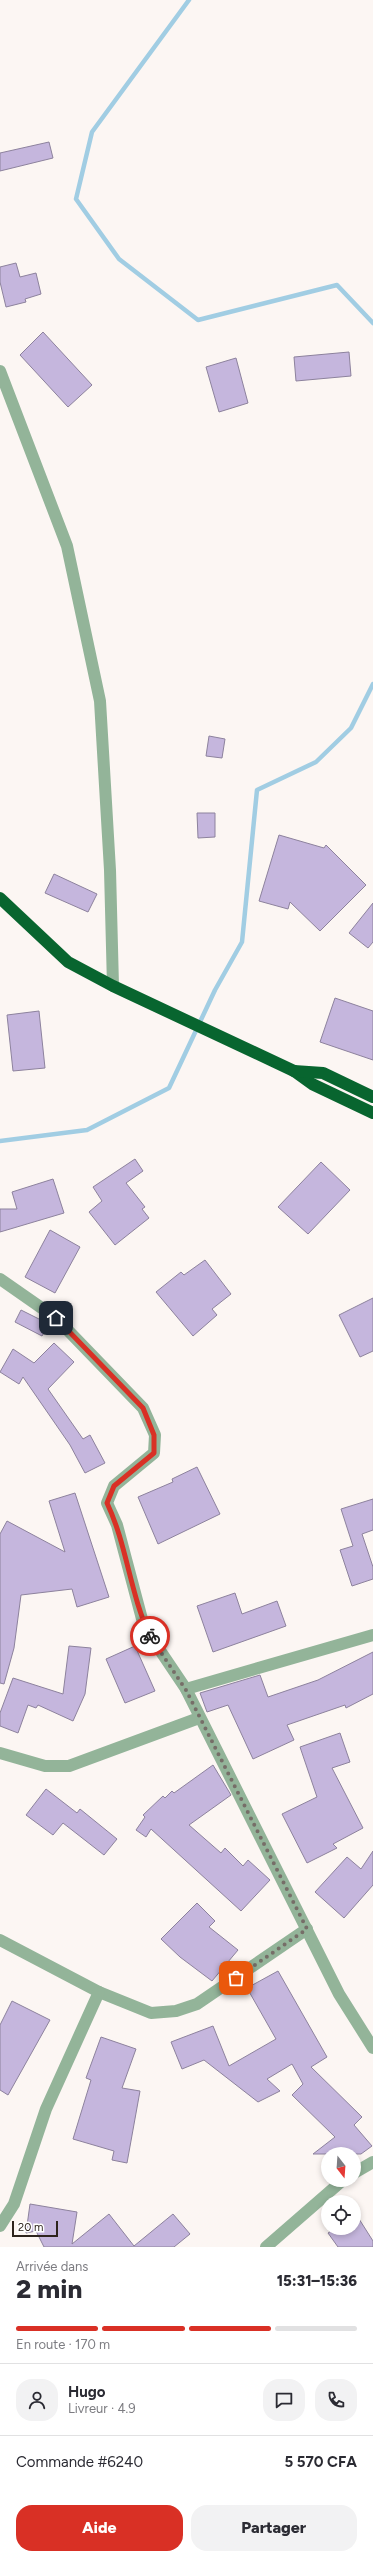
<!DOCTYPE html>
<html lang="fr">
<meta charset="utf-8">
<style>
body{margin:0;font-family:Figtree,sans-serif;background:#f2f2f3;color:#2b2b33;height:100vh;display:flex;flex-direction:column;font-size:15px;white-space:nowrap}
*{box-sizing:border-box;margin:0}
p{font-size:13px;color:#7c7c81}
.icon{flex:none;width:22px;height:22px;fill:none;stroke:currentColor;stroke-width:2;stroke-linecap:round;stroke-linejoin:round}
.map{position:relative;height:2247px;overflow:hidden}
.details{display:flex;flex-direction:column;background:#fff;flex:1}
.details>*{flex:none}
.needle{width:26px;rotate:163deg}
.tools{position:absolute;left:321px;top:2147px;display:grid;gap:8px}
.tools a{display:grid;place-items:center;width:40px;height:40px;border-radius:50%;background:#fff;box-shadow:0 2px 6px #0003;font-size:20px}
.scale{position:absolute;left:12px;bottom:10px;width:46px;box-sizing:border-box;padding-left:4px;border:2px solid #2e241d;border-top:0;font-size:11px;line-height:14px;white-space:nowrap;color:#2e241d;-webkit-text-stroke:3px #fff;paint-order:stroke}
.pin{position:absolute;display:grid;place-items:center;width:34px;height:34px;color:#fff;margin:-17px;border-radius:8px;box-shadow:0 2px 6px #0006}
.courier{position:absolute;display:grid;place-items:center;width:40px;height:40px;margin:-20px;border:3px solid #d93025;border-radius:50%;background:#fff;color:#222;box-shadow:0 1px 5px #0007}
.summary em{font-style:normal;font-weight:800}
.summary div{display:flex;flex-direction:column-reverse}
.summary{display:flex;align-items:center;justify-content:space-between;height:68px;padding:0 16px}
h1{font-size:26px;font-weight:800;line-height:30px}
.bar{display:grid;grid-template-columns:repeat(4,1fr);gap:6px 4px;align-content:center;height:48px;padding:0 16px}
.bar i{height:5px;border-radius:3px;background:#e1e1e2}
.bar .current{background:#d93025}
.bar p{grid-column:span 4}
.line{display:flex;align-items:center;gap:10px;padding:0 16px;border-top:1px solid #e1e1e2}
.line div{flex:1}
.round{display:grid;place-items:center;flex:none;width:42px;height:42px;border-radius:16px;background:#f2f2f3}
.action{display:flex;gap:8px;margin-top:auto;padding:8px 16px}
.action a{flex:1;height:46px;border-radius:16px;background:#d93025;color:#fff;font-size:16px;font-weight:800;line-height:46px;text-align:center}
.action a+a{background:#f2f2f3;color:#2b2b33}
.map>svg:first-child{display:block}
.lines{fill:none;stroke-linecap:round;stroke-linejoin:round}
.stream{stroke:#a1cde3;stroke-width:4.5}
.building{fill:#c5b6dd;stroke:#8d829d}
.minor{stroke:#93b499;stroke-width:12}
.highway{stroke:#08652f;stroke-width:12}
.done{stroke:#766e68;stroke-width:4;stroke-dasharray:0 7.2}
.route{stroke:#d93025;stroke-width:5}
</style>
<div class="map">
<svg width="373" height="2247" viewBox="0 0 373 2247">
<rect width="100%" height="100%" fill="#fcf6f3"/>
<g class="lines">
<!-- stream -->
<g class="stream">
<polyline points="189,0 92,132 76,199 119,259 198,320 337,285 373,323"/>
<polyline points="0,1141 87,1130 169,1088 215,990 242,942 257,790 316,762 351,728 373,684"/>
</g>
</g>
<!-- building -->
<g class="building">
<polygon points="49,142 53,158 0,171 0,153"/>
<polygon points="16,263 20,277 36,273 41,294 25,299 26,302 6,307 0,282 0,267"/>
<polygon points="43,332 92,385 68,407 20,355"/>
<polygon points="349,352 351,376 296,381 294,357"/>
<polygon points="236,358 248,403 219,412 206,367"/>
<polygon points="209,736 225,739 222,758 206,756"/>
<polygon points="197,813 215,813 215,837 198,838"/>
<polygon points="279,835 324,848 326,845 366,885 320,931 290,902 288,909 259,901"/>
<polygon points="54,874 97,894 88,912 45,893"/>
<polygon points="373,903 373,942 368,948 349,933"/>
<polygon points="335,998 373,1011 373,1060 320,1042"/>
<polygon points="39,1011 45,1068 13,1071 7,1015"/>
<polygon points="135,1159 143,1171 126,1183 145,1207 142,1209 149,1218 115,1245 89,1212 102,1201 93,1187"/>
<polygon points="321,1162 350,1190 308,1234 278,1207"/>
<polygon points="53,1179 64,1213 0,1232 0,1209 17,1209 12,1192"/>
<polygon points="50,1230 80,1247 55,1293 25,1277"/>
<polygon points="205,1260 231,1294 212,1309 217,1315 193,1336 156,1292 181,1272 184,1275"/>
<polygon points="373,1298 373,1351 360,1357 339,1315"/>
<polygon points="21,1310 49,1324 42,1336 15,1322"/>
<polygon points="54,1343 74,1362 48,1389 83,1439 90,1435 105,1463 85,1473 70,1445 23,1377 19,1384 0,1372 13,1349 34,1363"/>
<polygon points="197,1467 220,1514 158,1544 138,1497 173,1482 172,1479"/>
<polygon points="75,1493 109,1597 77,1607 72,1589 21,1595 14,1648 4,1684 0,1683 0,1534 7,1521 65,1552 49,1501"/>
<polygon points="373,1499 373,1530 362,1534 373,1567 373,1579 352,1586 340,1550 353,1546 341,1509"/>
<polygon points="235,1593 242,1614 277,1601 286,1626 213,1652 197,1606"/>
<polygon points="69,1646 91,1648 85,1694 73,1721 38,1705 36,1708 28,1705 18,1733 0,1726 0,1713 13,1678 63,1694"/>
<polygon points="135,1646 155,1691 125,1703 106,1659"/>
<polygon points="373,1652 373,1694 346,1708 345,1705 287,1725 294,1740 253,1759 228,1705 207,1712 200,1693 260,1675 268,1697 318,1680"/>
<polygon points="340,1733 350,1762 332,1768 363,1828 333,1844 337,1848 307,1863 282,1814 317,1797 300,1747"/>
<polygon points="213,1765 231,1795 189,1825 221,1853 225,1848 243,1866 248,1860 270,1880 241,1911 151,1829 146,1837 136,1830 145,1817 143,1815 163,1796 165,1798 172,1791 174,1793"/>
<polygon points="46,1789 77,1813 80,1809 117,1839 104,1855 63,1823 53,1835 26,1815"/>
<polygon points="373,1851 373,1885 344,1918 315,1892 347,1857 361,1869"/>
<polygon points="197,1903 215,1921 209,1927 238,1950 212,1981 180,1957 161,1939"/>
<polygon points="278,1971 327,2057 311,2067 362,2117 354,2125 372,2146 361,2154 313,2154 335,2137 292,2095 303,2084 292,2064 267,2079 280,2091 258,2102 204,2060 182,2069 171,2042 213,2026 229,2066 276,2039 247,1988"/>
<polygon points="12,2001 50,2020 8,2095 0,2090 0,2025"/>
<polygon points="101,2037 136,2049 122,2088 140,2091 127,2163 112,2160 114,2151 73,2139 91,2080 86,2078"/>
<polygon points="30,2204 77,2212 72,2244 109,2214 134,2246 173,2214 190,2234 174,2247 44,2247 36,2231 26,2233"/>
<polygon points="354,2211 373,2241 373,2247 338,2247 328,2233 336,2228 354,2228"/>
</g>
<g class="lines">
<!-- minor -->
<g class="minor">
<polyline points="0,371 67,546 100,701 110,870 113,986"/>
<polyline points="0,1279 56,1318 143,1408 155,1435 154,1453 114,1486 107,1503 117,1525 142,1619 151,1637 186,1689 339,1994 373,2048"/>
<polyline points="186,1689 373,1635"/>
<polyline points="0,1753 45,1766 69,1766 199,1718"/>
<polyline points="0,1940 99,1992 151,2013 176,2011 197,2004 307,1929"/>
<polyline points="354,2173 373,2162"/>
<polyline points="0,2226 14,2204 46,2109 99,1992"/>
<polyline points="266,2247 343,2180"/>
</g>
<!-- highway -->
<g class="highway">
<polyline points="0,898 68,962 113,986 294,1071 312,1084 373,1113"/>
<polyline points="294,1071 323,1073 373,1097"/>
</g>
</g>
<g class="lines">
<!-- done -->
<polyline class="done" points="150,1636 186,1690 307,1929 236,1978"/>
<!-- route -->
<path class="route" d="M56 1318 143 1408 154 1435V1453L114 1486 107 1503C127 1545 130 1594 150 1636"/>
</g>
</svg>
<div class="tools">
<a><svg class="needle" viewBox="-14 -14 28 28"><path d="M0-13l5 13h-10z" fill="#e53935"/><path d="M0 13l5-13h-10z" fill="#7c7c81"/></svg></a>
<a><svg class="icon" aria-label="locate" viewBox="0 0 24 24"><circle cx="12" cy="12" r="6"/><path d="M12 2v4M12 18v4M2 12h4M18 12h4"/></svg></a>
</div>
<div class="scale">20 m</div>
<div class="pin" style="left:236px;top:1978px;background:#ea580c"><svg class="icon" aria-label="bag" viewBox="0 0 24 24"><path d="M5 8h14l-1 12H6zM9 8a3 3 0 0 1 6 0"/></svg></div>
<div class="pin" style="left:56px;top:1318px;background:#1f2937"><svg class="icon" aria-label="home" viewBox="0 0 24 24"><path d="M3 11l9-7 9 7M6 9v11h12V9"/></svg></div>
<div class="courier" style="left:150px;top:1636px"><svg class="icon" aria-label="bike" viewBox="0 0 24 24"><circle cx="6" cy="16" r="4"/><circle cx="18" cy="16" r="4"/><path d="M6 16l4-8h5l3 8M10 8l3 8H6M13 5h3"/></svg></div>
</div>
<section class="details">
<div class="summary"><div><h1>2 min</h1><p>Arrivée dans</p></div><em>15:31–15:36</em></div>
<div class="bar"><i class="current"></i><i class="current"></i><i class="current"></i><i></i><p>En route · 170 m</p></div>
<div class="line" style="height:72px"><a class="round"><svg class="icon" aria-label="person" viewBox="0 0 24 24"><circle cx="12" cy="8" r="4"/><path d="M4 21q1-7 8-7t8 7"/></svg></a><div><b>Hugo</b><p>Livreur · 4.9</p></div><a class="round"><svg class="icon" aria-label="chat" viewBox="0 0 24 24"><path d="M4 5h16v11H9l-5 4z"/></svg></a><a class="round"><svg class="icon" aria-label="phone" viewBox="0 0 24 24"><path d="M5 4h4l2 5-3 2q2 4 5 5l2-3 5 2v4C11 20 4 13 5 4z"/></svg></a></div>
<div class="line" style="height:52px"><div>Commande #6240</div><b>5 570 CFA</b></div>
<div class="action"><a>Aide</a><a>Partager</a></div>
</section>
